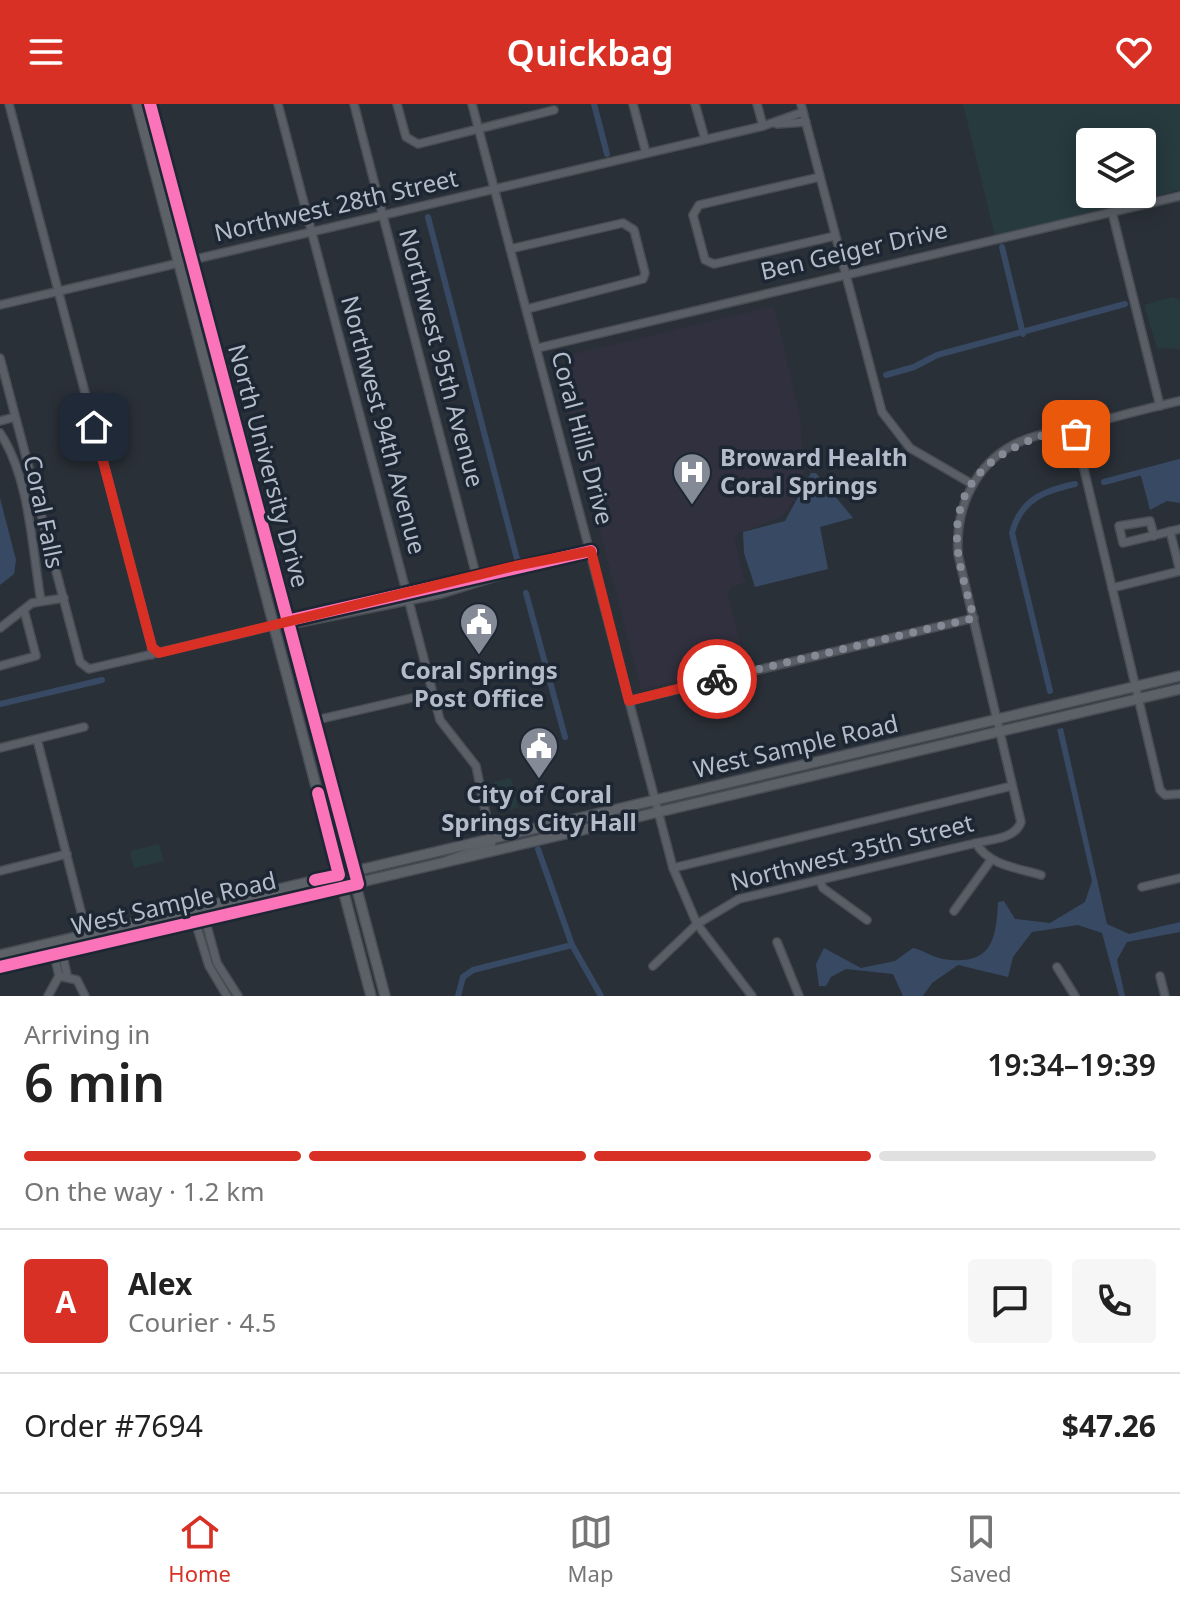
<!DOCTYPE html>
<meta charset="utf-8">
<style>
body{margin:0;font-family:"Noto Sans",sans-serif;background:#f6f6f6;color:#222;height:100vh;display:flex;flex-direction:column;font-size:30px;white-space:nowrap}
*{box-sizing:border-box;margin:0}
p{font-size:26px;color:#767676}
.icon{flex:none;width:44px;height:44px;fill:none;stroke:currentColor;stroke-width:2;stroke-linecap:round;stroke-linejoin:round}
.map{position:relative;height:892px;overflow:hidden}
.side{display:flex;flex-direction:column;background:#fff;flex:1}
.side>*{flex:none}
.fabs{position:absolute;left:1076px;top:24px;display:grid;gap:16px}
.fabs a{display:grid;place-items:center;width:80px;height:80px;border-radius:8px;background:#fff;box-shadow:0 4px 20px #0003;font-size:40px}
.pin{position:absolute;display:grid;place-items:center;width:68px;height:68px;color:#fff;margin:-34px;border-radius:16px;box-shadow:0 4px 12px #0006}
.courier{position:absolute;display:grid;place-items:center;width:80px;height:80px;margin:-40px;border:6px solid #d93025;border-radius:50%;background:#fff;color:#222;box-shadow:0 2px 10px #0007}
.overview em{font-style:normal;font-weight:600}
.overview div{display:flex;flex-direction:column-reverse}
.overview{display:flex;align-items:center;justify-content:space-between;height:136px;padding:0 24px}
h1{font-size:52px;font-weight:600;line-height:60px}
.bar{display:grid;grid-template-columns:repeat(4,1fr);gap:12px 8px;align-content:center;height:96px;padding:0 24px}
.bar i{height:10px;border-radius:6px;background:#e0e0e0}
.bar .active{background:#d93025}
.bar p{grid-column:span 4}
.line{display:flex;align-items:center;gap:20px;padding:0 24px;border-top:2px solid #e0e0e0}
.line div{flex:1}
.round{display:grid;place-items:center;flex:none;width:84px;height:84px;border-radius:8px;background:#f6f6f6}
header{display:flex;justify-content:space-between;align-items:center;height:104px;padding:0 24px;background:#d93025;color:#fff;font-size:36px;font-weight:600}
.menu{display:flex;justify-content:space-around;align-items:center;height:112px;border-top:2px solid #e0e0e0;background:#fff;font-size:22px;color:#767676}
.menu a{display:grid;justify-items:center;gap:4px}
.menu .active{color:#d93025}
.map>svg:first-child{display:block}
.medical{fill:#31303e}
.green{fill:#273a3e;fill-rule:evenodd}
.water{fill:#384963}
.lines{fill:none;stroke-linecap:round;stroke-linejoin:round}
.canal{stroke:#384963;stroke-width:6}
.minor-casing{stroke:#484c53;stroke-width:10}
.major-casing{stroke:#484c55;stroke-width:12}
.minor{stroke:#5a5e66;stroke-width:7}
.major{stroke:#5c6168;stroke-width:9}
.cycleway-casing{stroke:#1d2633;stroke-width:17}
.cycleway{stroke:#fb73b8;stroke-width:12}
.done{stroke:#848b96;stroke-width:8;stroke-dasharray:0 14.4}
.route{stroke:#d93025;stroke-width:10}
.labels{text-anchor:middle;stroke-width:7;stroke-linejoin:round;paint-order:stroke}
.street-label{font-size:24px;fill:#b4bcc9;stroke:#1d2633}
.poi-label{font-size:24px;font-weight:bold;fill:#b4bcc9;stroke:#1d2633}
</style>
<header><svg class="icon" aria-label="menu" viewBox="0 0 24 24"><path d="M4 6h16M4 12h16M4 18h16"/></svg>Quickbag<svg class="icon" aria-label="heart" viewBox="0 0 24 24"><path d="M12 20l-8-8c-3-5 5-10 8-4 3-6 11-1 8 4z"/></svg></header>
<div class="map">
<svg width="1180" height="892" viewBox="0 0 1180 892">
<rect width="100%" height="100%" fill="#2a3038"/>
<!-- medical -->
<polygon class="medical" points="774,202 800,312 804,372 798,391 782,413 734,431 745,478 731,483 728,490 745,559 641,586 560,273 573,250"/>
<!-- green -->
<g class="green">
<path d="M963 0H1180V86L995 132ZM1090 38H1142V90H1090Z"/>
<polygon points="1172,193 1180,196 1180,245 1157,244 1144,201"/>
<polygon points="511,674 518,704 502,708 494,678"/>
<polygon points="159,740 164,757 134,764 130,747"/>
</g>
<!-- water -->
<g class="water">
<polygon points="1180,358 1180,399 1167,397 1150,406 1140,368"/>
<polygon points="811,369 816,369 853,414 820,423 828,465 755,483 744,449 743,428 785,417"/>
<polygon points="0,394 16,456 14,470 0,481"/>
<path d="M1063 624 1107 820 1129 830 1180 818V828L1127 838 1117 856 1125 892H1119L1102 829 1078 821 1032 828 1013 853 1008 873 958 861 932 879 923 892H903L893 870 846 865 831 873 826 882H819L816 860 824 844 861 864 895 857 913 844C923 846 932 853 943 855 991 862 996 838 998 798L1004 797 1015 815 1050 819 1085 798 1092 777 1057 625Z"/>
</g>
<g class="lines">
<!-- canal -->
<g class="canal">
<polyline points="594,0 607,50"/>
<polyline points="428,113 517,455"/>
<polyline points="1002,143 1023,230"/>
<polyline points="886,271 914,263 937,251 1125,200"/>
<polyline points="1104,378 1180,358"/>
<polyline points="526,489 565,633"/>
<path d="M1050 587 1012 429C1021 395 1044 387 1075 380"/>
<polyline points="0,600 102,576"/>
<polyline points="538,745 572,841 601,892"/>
<polyline points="458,892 463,873 473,866 572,841"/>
</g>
<!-- minor casing -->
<g class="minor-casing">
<g id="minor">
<polyline points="9,0 152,543 151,551"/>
<polyline points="278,0 440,616 476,662 492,740 447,756"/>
<polyline points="354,0 476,471"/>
<polyline points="397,0 406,33 418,40 554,6"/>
<polyline points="472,0 673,764 697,820 752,892"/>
<polyline points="633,0 646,49"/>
<polyline points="695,0 705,35"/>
<polyline points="757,0 763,22"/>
<polyline points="801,0 882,308 910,344 972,380"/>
<polyline points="777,20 806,18"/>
<polyline points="820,73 699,101 693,111 705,156 714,160 835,132"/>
<polyline points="1112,108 1160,302"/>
<polyline points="510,145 623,119 634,126 645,169 643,175 527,205"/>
<polyline points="0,201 763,22 803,8"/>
<polyline points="538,244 1180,92"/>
<polyline points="0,254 80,558 89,565 591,447"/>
<polyline points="0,317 15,313"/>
<polyline points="1074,323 1160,686 1165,691 1180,690"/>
<path d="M0 329C30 374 32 445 41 497"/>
<polyline points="1170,427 1180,467"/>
<polyline points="1154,432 1150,417 1119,422 1123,439 1180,425"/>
<polyline points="1112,484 1180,467"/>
<polyline points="299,519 441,490 531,462"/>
<polyline points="0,524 32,499 64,494"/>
<polyline points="0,562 36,552 24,506"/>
<polyline points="629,597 974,514"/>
<polyline points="312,617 433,589"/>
<polyline points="37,635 87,831"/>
<polyline points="0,644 84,623"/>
<path d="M976 739C988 761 1017 764 1041 771"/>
<polyline points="673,764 1012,682"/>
<polyline points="0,767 67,750"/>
<polyline points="820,777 823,784 867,816"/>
<polyline points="1142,783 1180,774"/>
<polyline points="954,807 991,756"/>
<polyline points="205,815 217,859 238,892"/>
<polyline points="195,817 209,862 227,892"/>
<polyline points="777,838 799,892"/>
<polyline points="62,848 67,871"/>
<path d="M653 862 697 820 739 795 976 739C992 735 1015 735 1021 718L958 450C955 397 981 347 1036 332 1051 327 1068 325 1084 321 1116 313 1148 304 1180 297"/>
<polyline points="1057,863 1075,892"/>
<polyline points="59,872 77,876 85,892"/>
<polyline points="1160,872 1165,892"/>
<polyline points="48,892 59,872 54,850"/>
</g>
</g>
<!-- major casing -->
<g class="major-casing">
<g id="major">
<polyline points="137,0 371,892"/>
<polyline points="150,0 385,892"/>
<polyline points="0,851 1180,572"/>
<polyline points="0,863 1180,585"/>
</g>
</g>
<!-- minor -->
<use href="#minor" class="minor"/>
<!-- major -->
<use href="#major" class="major"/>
<!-- cycleway casing -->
<g class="cycleway-casing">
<g id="cycleway">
<polyline points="286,517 591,447"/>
<polyline points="315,776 339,771 318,689"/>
<polyline points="0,863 358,780 150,0"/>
</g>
</g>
<!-- cycleway -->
<use href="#cycleway" class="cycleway"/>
</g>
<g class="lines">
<!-- done -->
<path class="done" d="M717 575 974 514C968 493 961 470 958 448 948 369 1008 338 1074 323L1076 330"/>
<!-- route -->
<polyline class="route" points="94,323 152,543 159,549 515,462 591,447 629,597 717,575"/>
</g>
<!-- icons -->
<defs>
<g id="hospital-pin" transform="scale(2)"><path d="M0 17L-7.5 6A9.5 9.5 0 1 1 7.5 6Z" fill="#848b96" stroke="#1d2633"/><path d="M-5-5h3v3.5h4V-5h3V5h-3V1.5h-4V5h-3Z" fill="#fff"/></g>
<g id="civic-pin" transform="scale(2)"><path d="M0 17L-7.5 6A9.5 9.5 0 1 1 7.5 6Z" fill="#848b96" stroke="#1d2633"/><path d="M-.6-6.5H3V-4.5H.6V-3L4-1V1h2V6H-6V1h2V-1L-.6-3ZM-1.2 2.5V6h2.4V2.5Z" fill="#fff"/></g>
</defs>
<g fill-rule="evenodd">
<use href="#hospital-pin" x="692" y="368"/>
<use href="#civic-pin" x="479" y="518"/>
<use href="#civic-pin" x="539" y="642"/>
</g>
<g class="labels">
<!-- street labels -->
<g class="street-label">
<text transform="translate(336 102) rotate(-13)" y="8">Northwest 28th Street</text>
<text transform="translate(854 147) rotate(-13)" y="8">Ben Geiger Drive</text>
<text transform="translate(441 254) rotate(75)" y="8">Northwest 95th Avenue</text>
<text transform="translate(383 321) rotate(75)" y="8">Northwest 94th Avenue</text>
<text transform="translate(582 334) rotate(75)" y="8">Coral Hills Drive</text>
<text transform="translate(268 362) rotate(75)" y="8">North University Drive</text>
<text transform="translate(43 408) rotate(78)" y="8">Coral Falls</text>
<text transform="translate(796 643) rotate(-13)" y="8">West Sample Road</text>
<text transform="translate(852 749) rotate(-14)" y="8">Northwest 35th Street</text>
<text transform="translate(174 800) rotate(-13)" y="8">West Sample Road</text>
</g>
<!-- poi labels -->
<g class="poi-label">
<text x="720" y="362" text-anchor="start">Broward Health<tspan x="720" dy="28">Coral Springs</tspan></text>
<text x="479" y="575">Coral Springs<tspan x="479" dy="28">Post Office</tspan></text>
<text x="539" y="699">City of Coral<tspan x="539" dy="28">Springs City Hall</tspan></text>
</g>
</g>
</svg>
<div class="fabs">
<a><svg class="icon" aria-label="layers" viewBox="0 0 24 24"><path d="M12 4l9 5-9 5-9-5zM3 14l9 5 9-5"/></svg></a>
</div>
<div class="pin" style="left:1076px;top:330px;background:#ea580c"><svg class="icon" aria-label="bag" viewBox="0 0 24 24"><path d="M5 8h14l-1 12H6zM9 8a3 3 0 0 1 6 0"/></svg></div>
<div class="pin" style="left:94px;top:323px;background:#1f2937"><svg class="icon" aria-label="home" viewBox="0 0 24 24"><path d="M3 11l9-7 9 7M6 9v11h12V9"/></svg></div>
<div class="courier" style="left:717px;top:575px"><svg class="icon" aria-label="bike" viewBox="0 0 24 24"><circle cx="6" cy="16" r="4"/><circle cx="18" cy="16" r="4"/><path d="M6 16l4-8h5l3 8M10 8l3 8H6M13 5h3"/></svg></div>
</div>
<section class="side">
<div class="overview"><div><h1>6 min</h1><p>Arriving in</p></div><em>19:34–19:39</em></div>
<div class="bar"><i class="active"></i><i class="active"></i><i class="active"></i><i></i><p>On the way · 1.2 km</p></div>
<div class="line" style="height:144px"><b class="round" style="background:#d93025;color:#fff">A</b><div><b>Alex</b><p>Courier · 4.5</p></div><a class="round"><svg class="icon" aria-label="chat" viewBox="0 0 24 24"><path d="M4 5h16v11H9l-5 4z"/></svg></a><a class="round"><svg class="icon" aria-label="phone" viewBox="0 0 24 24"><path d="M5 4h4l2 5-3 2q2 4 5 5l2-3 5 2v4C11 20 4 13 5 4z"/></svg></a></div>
<div class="line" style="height:104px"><div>Order #7694</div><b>$47.26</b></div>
</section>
<nav class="menu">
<a class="active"><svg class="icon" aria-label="home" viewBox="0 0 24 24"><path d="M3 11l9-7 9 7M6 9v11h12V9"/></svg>Home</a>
<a><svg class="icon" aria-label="map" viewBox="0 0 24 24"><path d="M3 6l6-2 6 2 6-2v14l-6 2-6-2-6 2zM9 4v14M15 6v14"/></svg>Map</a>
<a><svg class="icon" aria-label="saved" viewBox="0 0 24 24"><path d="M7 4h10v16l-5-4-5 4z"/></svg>Saved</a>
</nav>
